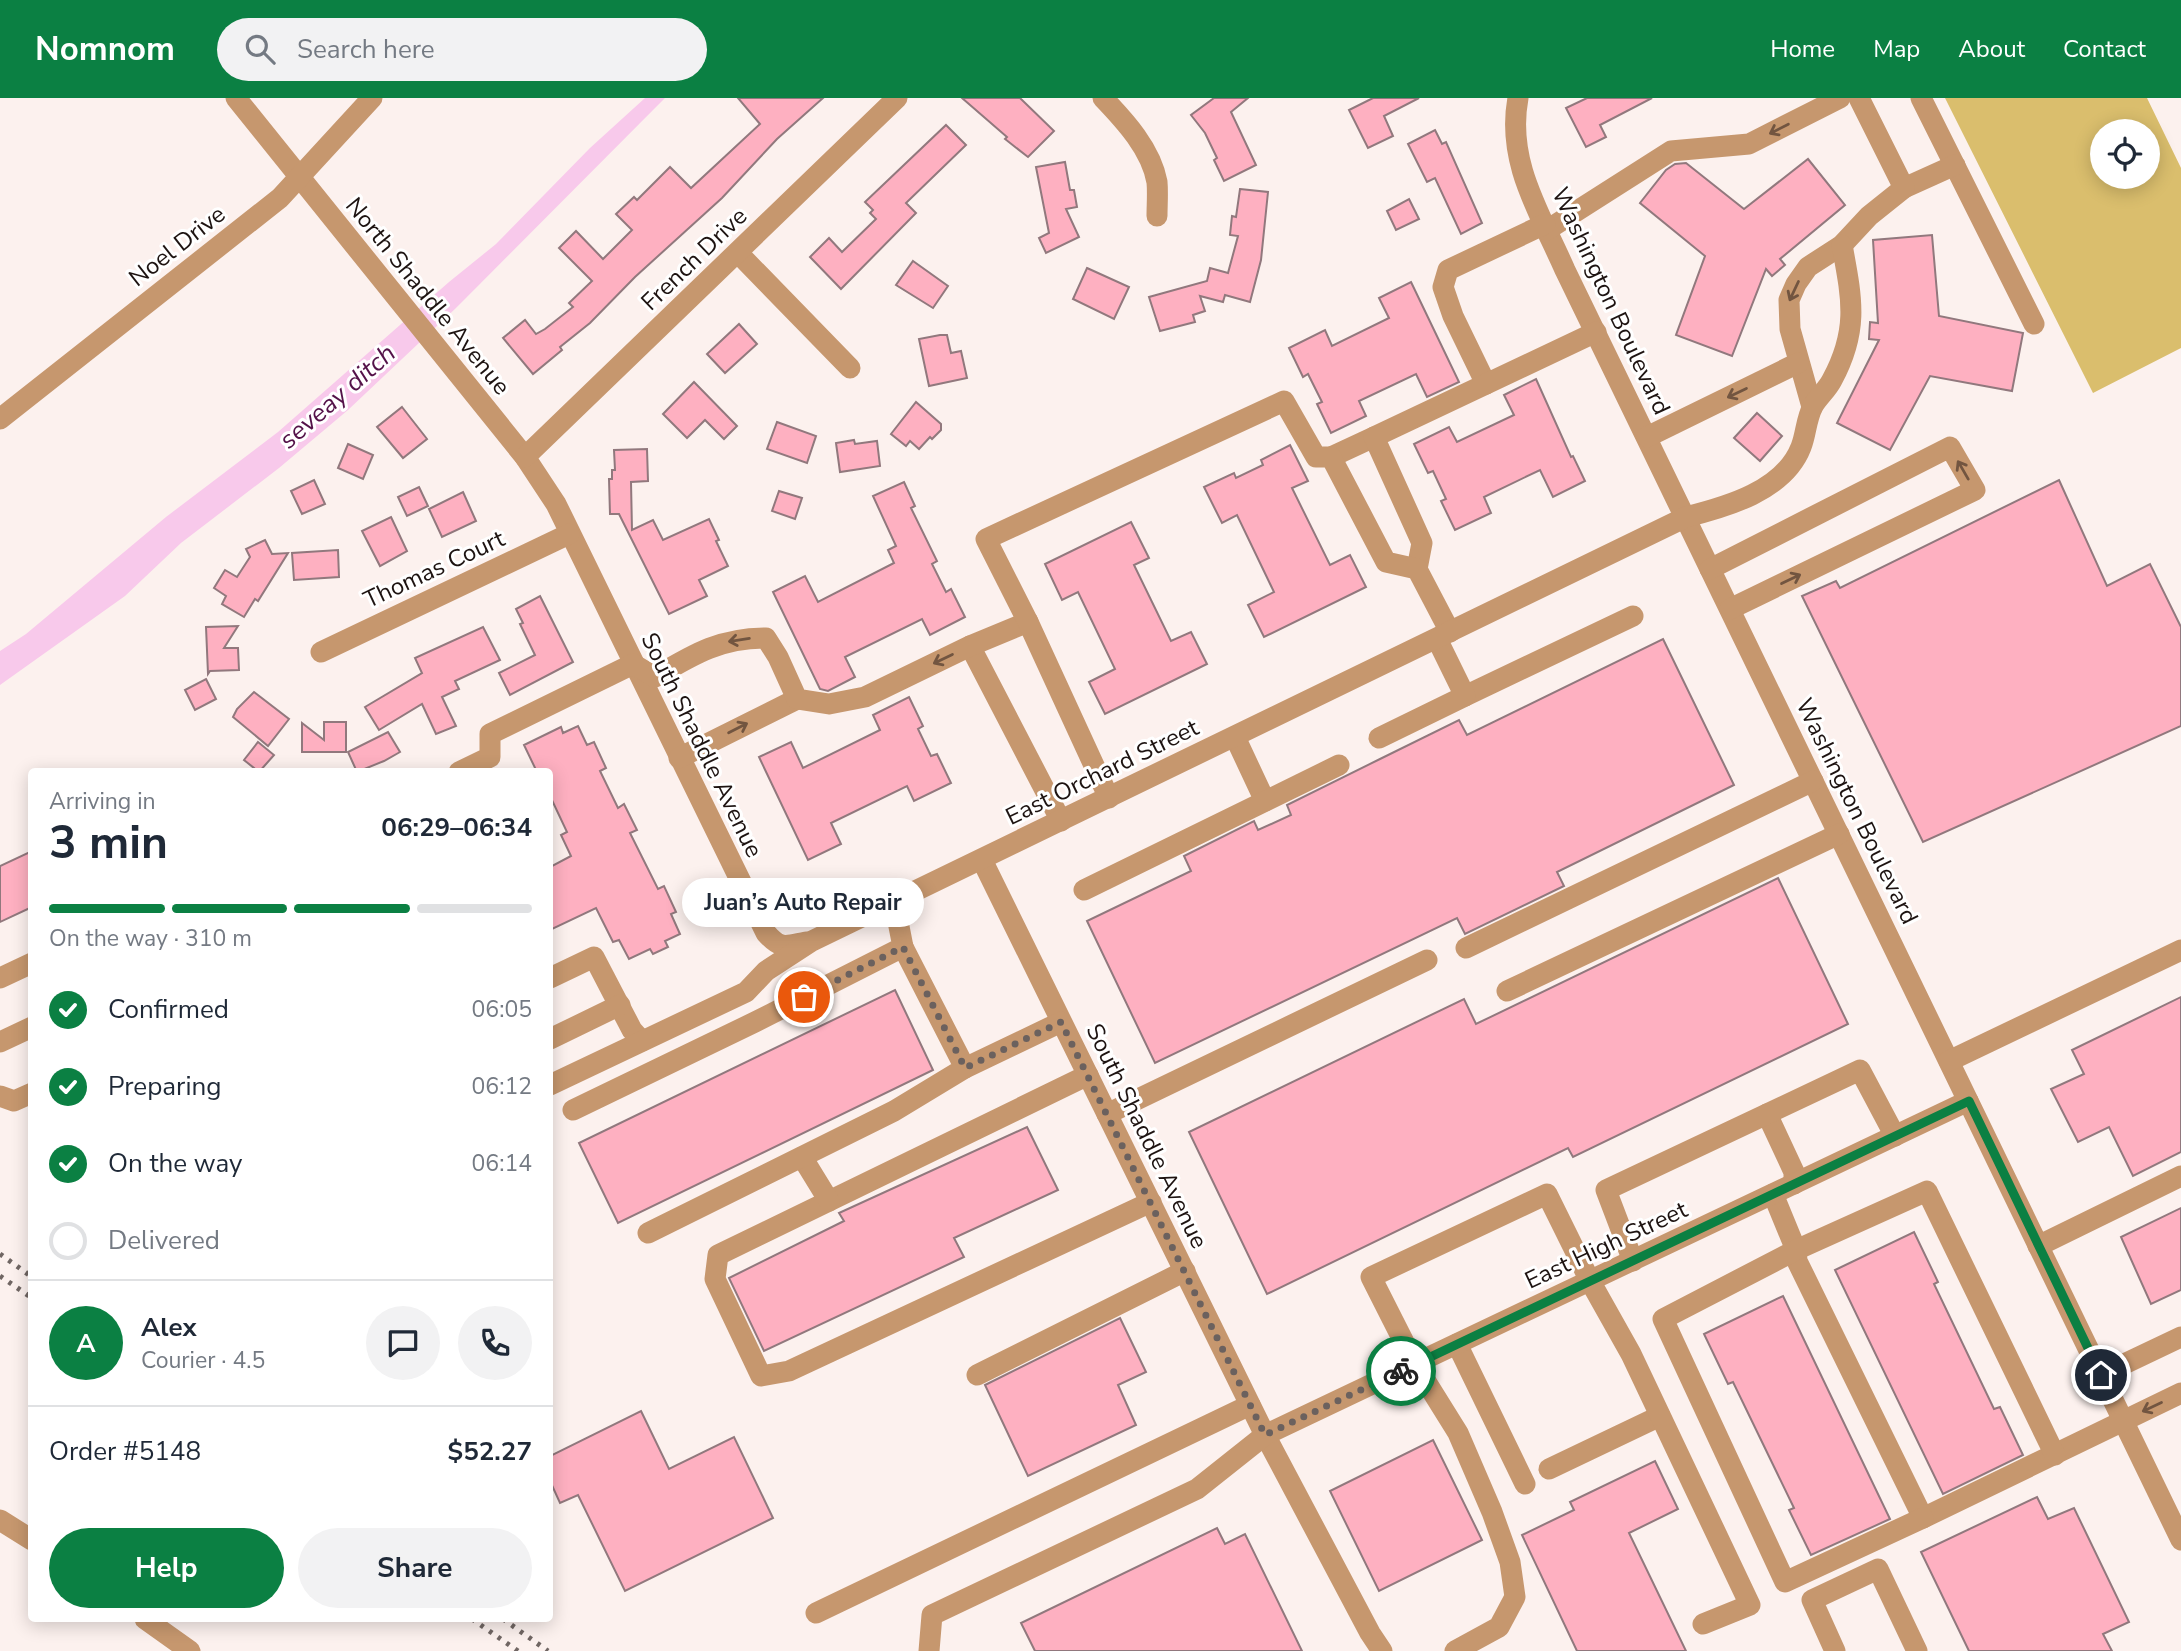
<!DOCTYPE html>
<meta charset="utf-8">
<style>
body{margin:0;font-family:"Nunito Sans",sans-serif;background:#f2f2f3;color:#1f2937;height:100vh;display:flex;flex-direction:column;font-size:26px;white-space:nowrap}
*{box-sizing:border-box;margin:0}
p{font-size:23px;color:#747a83}
.icon{flex:none;width:38px;height:38px;fill:none;stroke:currentColor;stroke-width:2;stroke-linecap:round;stroke-linejoin:round}
.map{position:relative;flex:1;overflow:hidden}
.drawer{position:absolute;left:28px;top:670px;width:525px;height:854px;display:flex;flex-direction:column;background:#fff;border-radius:7px;box-shadow:0 4px 18px #0003}
.drawer>*{flex:none}
.fabs{position:absolute;left:2090px;top:21px;display:grid;gap:14px}
.fabs a{display:grid;place-items:center;width:70px;height:70px;border-radius:50%;background:#fff;box-shadow:0 4px 18px #0003;font-size:35px}
.pin{position:absolute;display:grid;place-items:center;width:60px;height:60px;color:#fff;margin:-30px;border:4px solid #fff;border-radius:50%;box-shadow:0 2px 7px #0007}
.courier{position:absolute;display:grid;place-items:center;width:70px;height:70px;margin:-35px;border:5px solid #0b8043;border-radius:50%;background:#fff;color:#222;box-shadow:0 2px 9px #0007}
.bubble{position:absolute;height:49px;border-radius:24px;background:#fff;box-shadow:0 4px 18px #0003;font-size:23px;font-weight:700;line-height:49px;text-align:center}
.overview em{font-style:normal;font-weight:700}
.overview div{display:flex;flex-direction:column-reverse}
.overview{display:flex;align-items:center;justify-content:space-between;height:119px;padding:0 21px}
h1{font-size:46px;font-weight:700;line-height:52px}
.bar{display:grid;grid-template-columns:repeat(4,1fr);gap:10px 7px;align-content:center;height:84px;padding:0 21px}
.bar i{height:9px;border-radius:5px;background:#e0e1e3}
.bar .current{background:#0b8043}
.bar p{grid-column:span 4}
.line{display:flex;align-items:center;gap:18px;padding:0 21px;border-top:2px solid #e0e1e3}
.line div{flex:1}
.round{display:grid;place-items:center;flex:none;width:74px;height:74px;border-radius:37px;background:#f2f2f3}
ol{padding:0 21px;list-style:none}
li{display:flex;align-items:center;gap:21px;height:77px}
li p{margin-inline-start:auto}
li .icon{padding:7px;border-radius:50%;background:#0b8043;color:#fff;stroke-width:4}
li:last-child{color:#747a83}
li i{width:38px;height:38px;border:4px solid #e0e1e3;border-radius:50%}
.button{display:flex;gap:14px;margin-top:auto;padding:14px 21px}
.button a{flex:1;height:80px;border-radius:42px;background:#0b8043;color:#fff;font-size:28px;font-weight:700;line-height:80px;text-align:center}
.button a+a{background:#f2f2f3;color:#1f2937}
header{display:flex;align-items:center;gap:42px;box-sizing:border-box;height:98px;padding:0 35px;background:#0b8043;color:#fff}
header strong{font-size:33px}
nav{display:flex;gap:38px;margin-inline-start:auto;font-size:24px}
.search{width:490px;height:63px;background:#f2f2f3;display:flex;align-items:center;gap:18px;box-sizing:border-box;padding:0 24px;border-radius:38px;color:#747a83;font-size:26px}
.map>svg:first-child{display:block}
.green{fill:#dabe6d;fill-rule:evenodd}
.water{fill:#f8c9eb}
.building{fill:#feb0c1;stroke:#91787d;stroke-width:2}
.lines{fill:none;stroke-linecap:round;stroke-linejoin:round}
.minor{stroke:#c6976e;stroke-width:21}
.rail{stroke:#706663;stroke-width:5;stroke-dasharray:3.5 7;stroke-linecap:butt}
.oneway{stroke:#725540}
.done{stroke:#6b615e;stroke-width:7;stroke-dasharray:0 12.6}
.route{stroke:#0b8043;stroke-width:9}
.labels{text-anchor:middle;stroke-width:6;stroke-linejoin:round;paint-order:stroke}
.street-label{font-size:24px;fill:#1d1311;stroke:#fff}
.water-label{font-size:26px;font-style:italic;fill:#541249;stroke:#fff}
</style>
<header>
<strong>Nomnom</strong>
<div class="search"><svg class="icon" aria-label="search" viewBox="0 0 24 24"><circle cx="10" cy="10" r="6"/><path d="M15 15l6 6"/></svg>Search here</div>
<nav><a>Home</a><a>Map</a><a>About</a><a>Contact</a></nav>
</header>
<div class="map">
<svg width="2181" height="1553" viewBox="0 0 2181 1553">
<rect width="100%" height="100%" fill="#fcf1ee"/>
<!-- green -->
<path class="green" d="M1945 0H2147L2181 70V250L2093 295ZM2102 33H2147V79H2102Z"/>
<!-- water -->
<polygon class="water" points="645,0 665,0 456,210 348,312 279,370 181,445 125,498 0,587 0,553 26,536 166,419 278,334 449,184 496,146 590,50"/>
<!-- building -->
<g class="building">
<polygon points="738,0 823,0 777,41 722,100 635,179 590,225 560,249 562,252 533,276 503,240 525,222 536,236 545,231 573,209 569,205 592,183 559,150 576,133 603,161 632,132 616,116 634,99 637,102 670,69 691,90 760,26"/>
<polygon points="962,0 1020,0 1054,33 1028,59 1005,41 1007,39"/>
<polygon points="1214,0 1248,0 1231,14 1256,67 1224,83 1214,62 1217,60 1205,35 1191,17"/>
<polygon points="1373,0 1419,0 1384,18 1393,38 1368,50 1349,12"/>
<polygon points="1587,0 1652,0 1600,27 1606,39 1586,49 1566,10"/>
<polygon points="946,27 966,47 906,105 916,115 841,191 810,159 829,140 842,154 876,121 870,115 873,112 865,104"/>
<polygon points="1435,32 1442,46 1446,44 1482,125 1461,136 1435,80 1427,84 1408,46"/>
<polygon points="1808,61 1845,107 1780,161 1785,167 1772,178 1766,171 1732,258 1676,237 1705,158 1640,105 1666,72 1675,66 1686,65 1744,111"/>
<polygon points="1065,64 1070,92 1074,92 1077,109 1066,111 1079,139 1046,155 1039,140 1049,135 1036,69"/>
<polygon points="1240,91 1268,94 1261,162 1250,204 1225,197 1223,204 1200,198 1205,213 1193,217 1195,224 1160,233 1149,199 1207,183 1210,170 1228,175 1238,138 1230,137 1232,118 1236,119"/>
<polygon points="1409,101 1419,121 1396,132 1387,113"/>
<polygon points="1932,137 1939,218 2023,235 2012,293 1930,278 1890,352 1837,325 1879,242 1869,241 1870,224 1878,225 1873,142"/>
<polygon points="913,163 948,188 933,210 896,187"/>
<polygon points="1087,170 1129,189 1114,221 1073,201"/>
<polygon points="1411,184 1459,284 1427,299 1416,276 1359,303 1366,318 1331,335 1317,306 1322,304 1308,276 1303,279 1289,250 1325,232 1332,248 1389,220 1379,200"/>
<polygon points="739,226 757,246 725,275 707,256"/>
<polygon points="940,237 947,237 951,255 961,253 967,280 929,288 919,241"/>
<polygon points="1536,281 1571,359 1573,358 1585,383 1553,399 1540,372 1484,399 1491,415 1455,432 1441,403 1446,401 1433,373 1428,375 1414,346 1449,329 1457,344 1514,317 1504,297"/>
<polygon points="694,284 737,328 724,341 705,322 687,340 663,316"/>
<polygon points="916,304 941,326 941,332 932,341 930,339 919,351 910,343 906,348 891,336"/>
<polygon points="402,309 427,341 403,360 377,329"/>
<polygon points="1757,315 1782,338 1760,363 1734,340"/>
<polygon points="777,324 816,338 807,365 767,351"/>
<polygon points="854,342 855,346 877,343 880,368 840,374 836,345"/>
<polygon points="348,346 373,357 363,381 338,370"/>
<polygon points="1290,347 1308,383 1292,390 1330,467 1350,457 1366,489 1264,539 1248,507 1274,494 1237,417 1222,425 1204,389 1234,375 1236,380 1263,367 1261,362"/>
<polygon points="647,351 648,383 631,384 632,432 653,422 663,442 709,421 719,442 716,443 728,468 699,482 707,498 669,516 619,416 610,416 609,381 612,381 612,372 615,372 614,352"/>
<polygon points="314,382 325,406 302,416 291,393"/>
<polygon points="2059,382 2107,488 2150,466 2181,529 2181,628 1923,744 1802,498 1836,483 1840,490"/>
<polygon points="904,384 915,408 911,410 937,463 932,466 946,494 951,491 965,519 930,537 922,521 845,559 855,579 828,593 820,591 773,494 805,478 818,504 894,465 888,452 896,448 873,398"/>
<polygon points="419,389 428,408 407,418 398,399"/>
<polygon points="779,393 802,400 795,421 772,413"/>
<polygon points="463,394 476,423 442,439 429,411"/>
<polygon points="391,419 407,453 380,468 362,433"/>
<polygon points="1131,424 1149,460 1134,467 1171,543 1191,534 1207,566 1105,616 1089,584 1115,571 1078,494 1062,502 1045,466"/>
<polygon points="265,442 272,456 288,455 258,503 255,501 244,519 222,506 226,498 214,490 225,472 237,479 250,459 246,451"/>
<polygon points="338,452 339,479 294,482 292,455"/>
<polygon points="540,498 573,564 510,597 499,575 535,557 520,526 523,525 516,511"/>
<polygon points="238,528 224,550 238,550 239,572 210,573 208,576 206,529"/>
<polygon points="483,529 500,562 455,583 459,591 442,599 456,628 436,636 422,606 379,632 365,609 422,575 415,560"/>
<polygon points="1663,541 1734,687 1557,774 1564,788 1465,836 1457,820 1155,965 1087,823 1191,773 1184,758 1254,723 1258,732 1291,717 1287,707 1380,661 1459,622 1467,637"/>
<polygon points="206,581 216,601 195,612 185,592"/>
<polygon points="254,594 289,621 268,648 233,619 237,611"/>
<polygon points="909,599 923,628 918,631 931,658 937,656 951,685 914,703 907,688 831,725 841,746 808,762 759,659 791,644 803,670 880,632 873,617"/>
<polygon points="324,624 346,624 346,654 302,654 302,625 324,642"/>
<polygon points="578,628 587,647 594,644 606,670 600,673 618,710 624,706 637,732 630,735 658,791 664,788 676,814 671,816 680,836 665,843 668,849 653,856 650,851 629,861 619,842 613,844 596,810 550,832 550,769 571,758 561,737 567,734 550,698 550,674 537,674 524,647 561,629 563,635"/>
<polygon points="388,634 400,654 384,663 357,674 348,654"/>
<polygon points="258,644 274,657 259,674 244,662"/>
<polygon points="32,753 32,809 0,824 0,768"/>
<polygon points="1778,780 1848,926 1573,1059 1568,1050 1267,1196 1189,1034 1464,901 1476,926"/>
<polygon points="895,892 933,972 618,1125 579,1045"/>
<polygon points="2181,899 2181,1054 2133,1078 2109,1029 2078,1044 2051,991 2084,976 2072,952"/>
<polygon points="1027,1029 1058,1092 954,1140 964,1159 764,1253 729,1180 844,1123 839,1115"/>
<polygon points="2181,1110 2181,1192 2151,1206 2121,1139"/>
<polygon points="1914,1134 1938,1184 1934,1186 1994,1311 2000,1309 2023,1357 1943,1396 1835,1172"/>
<polygon points="1783,1198 1890,1421 1811,1457 1789,1412 1794,1410 1733,1284 1728,1286 1704,1236"/>
<polygon points="1120,1220 1146,1274 1118,1287 1136,1327 1028,1378 985,1287"/>
<polygon points="641,1313 669,1371 734,1339 773,1420 625,1493 578,1397 560,1405 550,1383 550,1358"/>
<polygon points="1433,1342 1482,1442 1379,1493 1330,1393"/>
<polygon points="1655,1363 1678,1411 1629,1435 1686,1553 1577,1553 1522,1437 1574,1412 1570,1404"/>
<polygon points="2037,1399 2048,1421 2074,1410 2129,1524 2103,1536 2112,1553 1969,1553 1921,1454"/>
<polygon points="1217,1430 1225,1446 1245,1436 1302,1553 1035,1553 1021,1525"/>
</g>
<g class="lines">
<!-- minor -->
<g class="minor">
<path d="M236 0 525 359 556 406 766 835C781 852 785 848 806 844"/>
<path d="M1103 0C1125 23 1151 51 1157 84 1158 95 1157 107 1157 118"/>
<path d="M1518 0C1506 64 1540 115 1565 172L2181 1442"/>
<polyline points="1921,0 2034,226"/>
<polyline points="1904,90 1955,67"/>
<polyline points="1547,132 1671,53 1749,46 1840,0"/>
<polyline points="738,155 850,270"/>
<polyline points="1486,286 1453,218 1443,189 1448,172 1545,126"/>
<polyline points="1812,309 1790,231 1789,202 1796,186 1808,169 1842,147 1869,118 1904,90 1859,0"/>
<polyline points="0,321 280,100 372,0"/>
<polyline points="1647,339 1798,265"/>
<polyline points="525,359 897,0"/>
<polyline points="1331,359 1374,339"/>
<polyline points="1417,471 1422,445 1374,339 1596,234"/>
<polyline points="1710,471 1950,349 1975,392 1730,511"/>
<polyline points="970,548 1061,723"/>
<polyline points="321,554 569,436"/>
<polyline points="1465,598 1633,518"/>
<polyline points="1235,639 1265,703"/>
<polyline points="1379,640 1465,598 1437,541"/>
<polyline points="679,660 797,601"/>
<path d="M459 674 490 659V636L633 566 655 579C694 556 720 540 766 540L778 559 797 601 829 606 865 599 970 548 1028 524"/>
<polyline points="1109,700 1028,524 986,441 1284,303 1316,359 1331,359 1386,464 1417,471 1450,534"/>
<polyline points="982,762 1265,1337 1370,1535 1382,1553"/>
<polyline points="1084,792 1339,667"/>
<polyline points="1466,850 1813,683"/>
<polyline points="0,880 32,865"/>
<polyline points="550,880 594,859 632,932 642,943"/>
<polyline points="1507,893 1839,736"/>
<polyline points="550,941 620,907"/>
<polyline points="0,944 32,929"/>
<polyline points="1949,963 2181,852"/>
<polyline points="965,970 1061,924"/>
<polyline points="1088,977 718,1157 715,1181 761,1278 789,1273 1151,1104"/>
<path d="M550 987 746 894 766 873 812 843 1686 419C1726 409 1784 393 1801 349 1806 337 1806 321 1813 308 1818 299 1827 292 1832 282 1859 232 1852 201 1842 147"/>
<polyline points="0,998 14,1003 32,995"/>
<polyline points="573,1012 755,924 903,849 894,803"/>
<polyline points="1107,1016 1427,862"/>
<polyline points="1767,1016 1794,1074 1794,1086"/>
<polyline points="802,1059 829,1103"/>
<polyline points="1773,1096 1796,1152 1797,1163 1923,1420 2181,1295"/>
<polyline points="648,1135 894,1013 965,970 903,849"/>
<polyline points="2038,1148 2181,1078"/>
<polyline points="1633,1163 1606,1092 1860,972 1895,1038"/>
<polyline points="1457,1246 1525,1386"/>
<polyline points="977,1277 1185,1173"/>
<polyline points="2101,1277 2181,1239"/>
<polyline points="1549,1371 1660,1318"/>
<polyline points="1923,1420 1785,1484 1663,1221 1796,1152 1927,1093 2055,1357"/>
<polyline points="0,1422 32,1442"/>
<polyline points="816,1515 1250,1307"/>
<polyline points="145,1521 190,1553"/>
<polyline points="929,1553 932,1517 1197,1391 1265,1337 1968,1003"/>
<polyline points="1455,1553 1499,1529 1515,1499 1510,1464 1492,1414 1458,1335 1415,1266 1371,1179 1547,1096 1590,1183 1631,1256 1750,1507 1703,1526"/>
<polyline points="1835,1553 1812,1502 1878,1471 1917,1553"/>
</g>
<!-- rail -->
<g class="rail">
<polyline points="0,1156 32,1179"/>
<polyline points="0,1178 32,1200"/>
<polyline points="472,1521 518,1553"/>
<polyline points="503,1521 548,1553"/>
</g>
</g>
<!-- one-way arrows -->
<defs><path id="oneway-shaft" d="M-6 0H5M1.5-3L5.5 0L1.5 3" fill="none" stroke-width="1.6" stroke-linecap="round" stroke-linejoin="round" transform="scale(1.75)"/></defs>
<g class="oneway">
<use href="#oneway-shaft" transform="translate(1779 31) rotate(153)"/>
<use href="#oneway-shaft" transform="translate(1794 193) rotate(115)"/>
<use href="#oneway-shaft" transform="translate(1737 295) rotate(154)"/>
<use href="#oneway-shaft" transform="translate(1963 372) rotate(-120)"/>
<use href="#oneway-shaft" transform="translate(1791 481) rotate(-26)"/>
<use href="#oneway-shaft" transform="translate(739 542) rotate(171)"/>
<use href="#oneway-shaft" transform="translate(943 561) rotate(154)"/>
<use href="#oneway-shaft" transform="translate(738 630) rotate(-27)"/>
<use href="#oneway-shaft" transform="translate(2152 1309) rotate(155)"/>
</g>
<g class="lines">
<!-- done -->
<polyline class="done" points="804,899 903,849 965,970 1061,924 1265,1337 1401,1273"/>
<!-- route -->
<polyline class="route" points="1401,1273 1969,1003 2101,1277"/>
</g>
<g class="labels">
<!-- street labels -->
<g class="street-label">
<text transform="translate(177 148) rotate(-38)" y="8">Noel Drive</text>
<text transform="translate(694 161) rotate(-44)" y="8">French Drive</text>
<text transform="translate(428 198) rotate(51)" y="8">North Shaddle Avenue</text>
<text transform="translate(1611 203) rotate(65)" y="8">Washington Boulevard</text>
<text transform="translate(434 471) rotate(-25)" y="8">Thomas Court</text>
<text transform="translate(702 647) rotate(64)" y="8">South Shaddle Avenue</text>
<text transform="translate(1102 674) rotate(-26)" y="8">East Orchard Street</text>
<text transform="translate(1857 713) rotate(64)" y="8">Washington Boulevard</text>
<text transform="translate(1147 1038) rotate(64)" y="8">South Shaddle Avenue</text>
<text transform="translate(1606 1147) rotate(-25)" y="8">East High Street</text>
</g>
<!-- water labels -->
<g class="water-label">
<text transform="translate(337 298) rotate(-41)" y="9">seveay ditch</text>
</g>
</g>
</svg>
<div class="fabs">
<a><svg class="icon" aria-label="locate" viewBox="0 0 24 24"><circle cx="12" cy="12" r="6"/><path d="M12 2v4M12 18v4M2 12h4M18 12h4"/></svg></a>
</div>
<div class="pin" style="left:804px;top:899px;background:#ea580c"><svg class="icon" aria-label="bag" viewBox="0 0 24 24"><path d="M5 8h14l-1 12H6zM9 8a3 3 0 0 1 6 0"/></svg></div>
<div class="pin" style="left:2101px;top:1277px;background:#1f2937"><svg class="icon" aria-label="home" viewBox="0 0 24 24"><path d="M3 11l9-7 9 7M6 9v11h12V9"/></svg></div>
<div class="courier" style="left:1401px;top:1273px"><svg class="icon" aria-label="bike" viewBox="0 0 24 24"><circle cx="6" cy="16" r="4"/><circle cx="18" cy="16" r="4"/><path d="M6 16l4-8h5l3 8M10 8l3 8H6M13 5h3"/></svg></div>
<div class="bubble" style="left:682px;top:780px;width:242px">Juan’s Auto Repair</div>
<section class="drawer">
<div class="overview"><div><h1>3 min</h1><p>Arriving in</p></div><em>06:29–06:34</em></div>
<div class="bar"><i class="current"></i><i class="current"></i><i class="current"></i><i></i><p>On the way · 310 m</p></div>
<ol>
<li><svg class="icon" aria-label="check" viewBox="0 0 24 24"><path d="M5 12l5 5 9-10"/></svg>Confirmed<p>06:05</p></li>
<li><svg class="icon" aria-label="check" viewBox="0 0 24 24"><path d="M5 12l5 5 9-10"/></svg>Preparing<p>06:12</p></li>
<li><svg class="icon" aria-label="check" viewBox="0 0 24 24"><path d="M5 12l5 5 9-10"/></svg>On the way<p>06:14</p></li>
<li><i></i>Delivered</li>
</ol>
<div class="line" style="height:126px"><b class="round" style="background:#0b8043;color:#fff">A</b><div><b>Alex</b><p>Courier · 4.5</p></div><a class="round"><svg class="icon" aria-label="chat" viewBox="0 0 24 24"><path d="M4 5h16v11H9l-5 4z"/></svg></a><a class="round"><svg class="icon" aria-label="phone" viewBox="0 0 24 24"><path d="M5 4h4l2 5-3 2q2 4 5 5l2-3 5 2v4C11 20 4 13 5 4z"/></svg></a></div>
<div class="line" style="height:91px"><div>Order #5148</div><b>$52.27</b></div>
<div class="button"><a>Help</a><a>Share</a></div>
</section>
</div>
